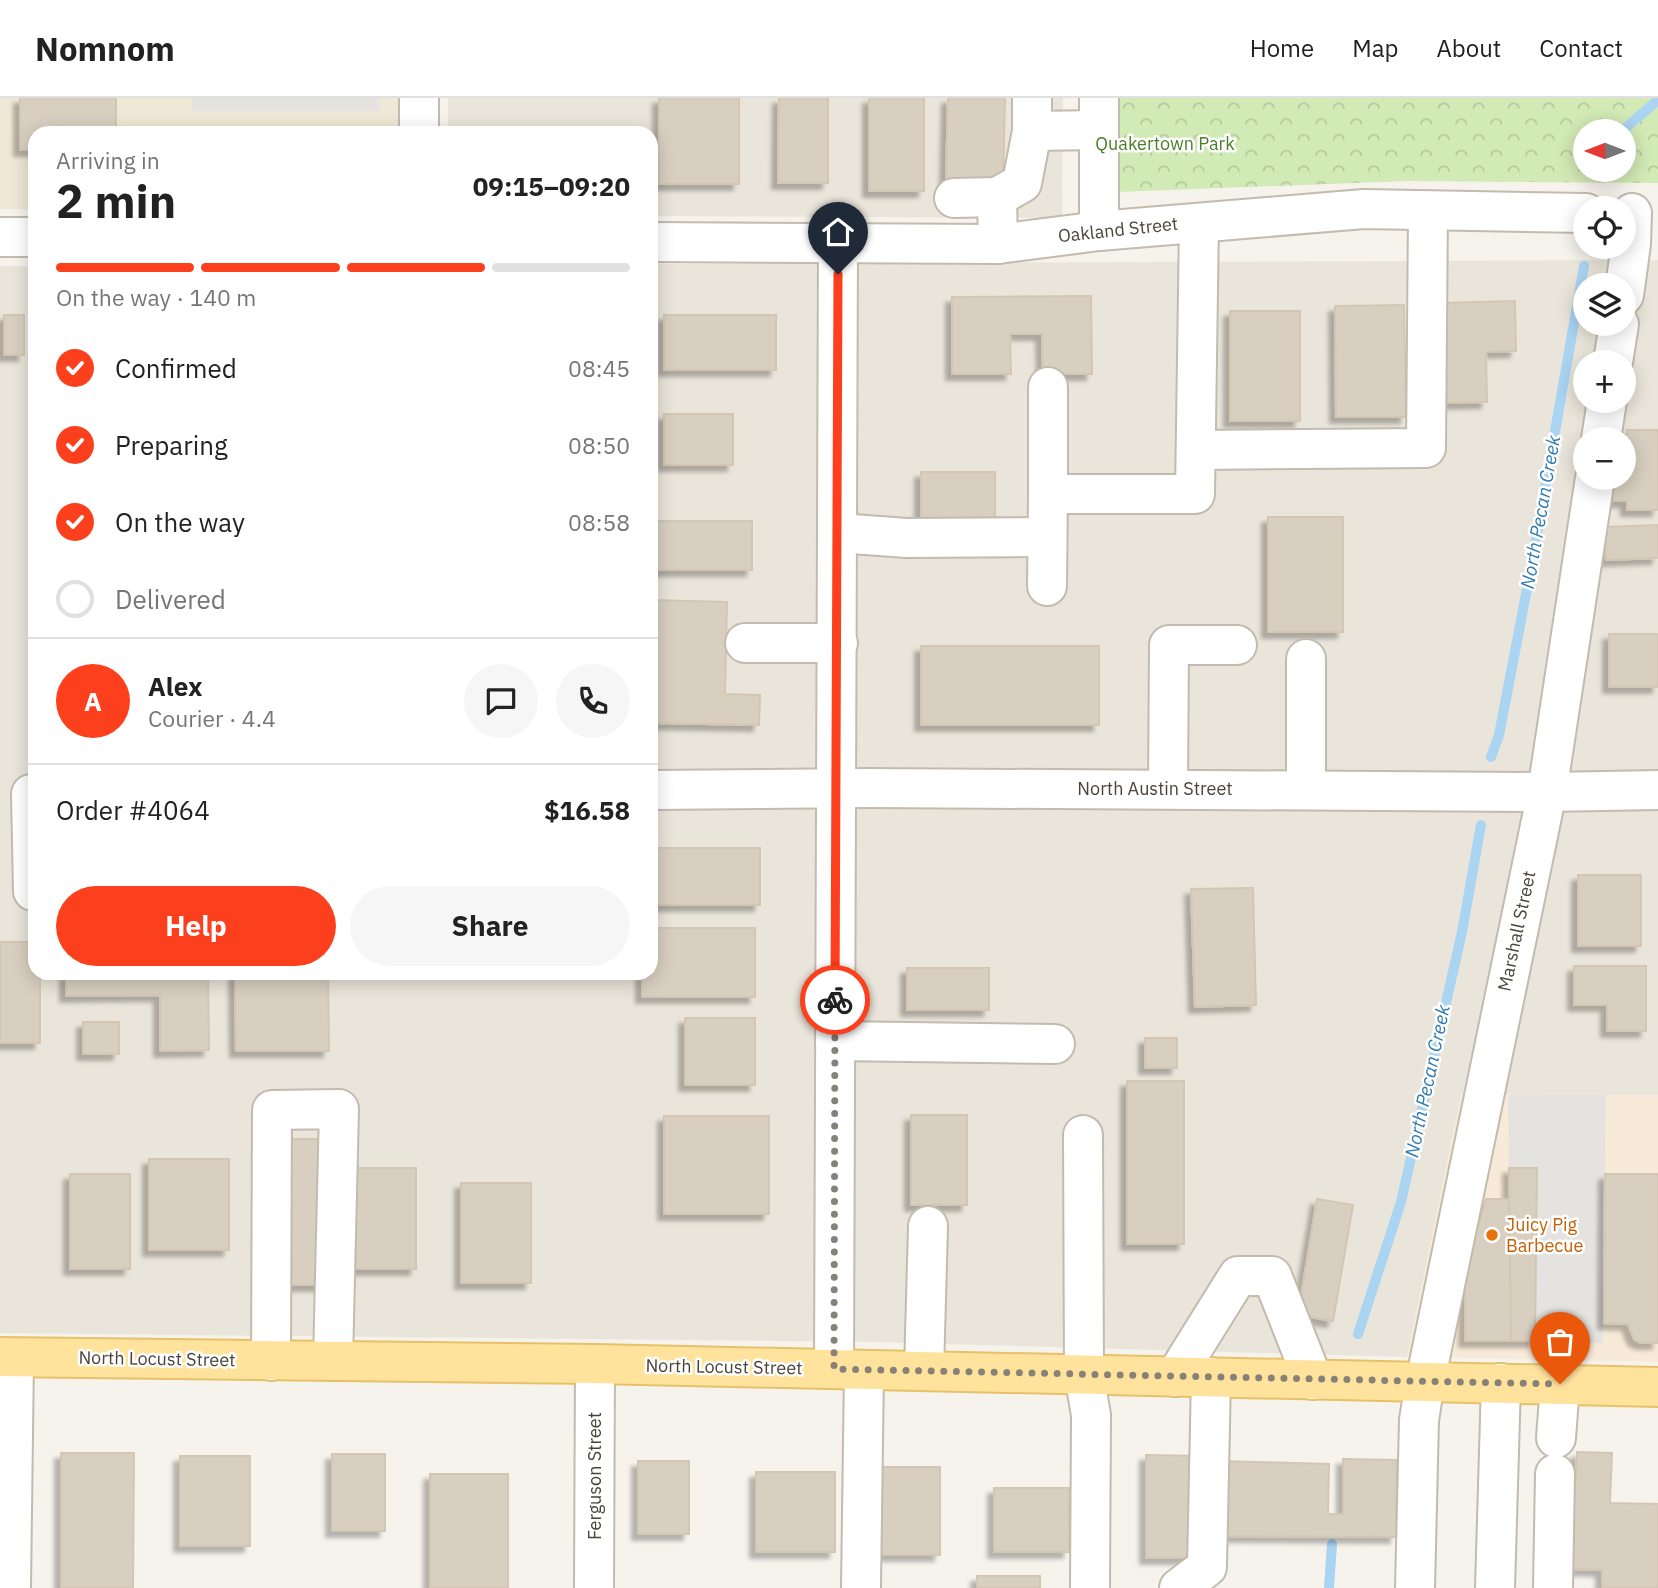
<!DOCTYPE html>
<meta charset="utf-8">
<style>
body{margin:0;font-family:"IBM Plex Sans",sans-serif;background:#f6f6f6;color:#222;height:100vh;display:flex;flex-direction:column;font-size:26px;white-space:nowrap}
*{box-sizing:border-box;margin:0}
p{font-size:23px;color:#767676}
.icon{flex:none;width:38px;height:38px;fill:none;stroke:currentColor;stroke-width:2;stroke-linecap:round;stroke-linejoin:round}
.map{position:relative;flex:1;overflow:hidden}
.side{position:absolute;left:28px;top:28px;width:630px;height:854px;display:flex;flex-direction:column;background:#fff;border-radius:21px;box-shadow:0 4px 18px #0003}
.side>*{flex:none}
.needle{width:46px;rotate:270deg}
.tools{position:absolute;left:1573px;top:21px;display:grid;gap:14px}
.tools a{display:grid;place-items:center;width:63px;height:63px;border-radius:50%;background:#fff;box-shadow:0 4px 18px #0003;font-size:35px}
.pin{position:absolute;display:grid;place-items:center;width:60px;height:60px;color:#fff;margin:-72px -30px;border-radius:50% 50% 50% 0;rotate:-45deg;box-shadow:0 0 7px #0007}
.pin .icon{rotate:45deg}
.courier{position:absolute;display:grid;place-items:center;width:70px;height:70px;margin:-35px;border:5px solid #fc3f1d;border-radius:50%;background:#fff;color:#222;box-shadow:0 2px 9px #0007}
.headline em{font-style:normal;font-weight:800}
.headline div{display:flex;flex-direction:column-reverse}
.headline{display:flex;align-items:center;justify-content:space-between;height:119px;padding:0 28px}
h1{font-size:46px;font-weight:800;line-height:52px}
.bar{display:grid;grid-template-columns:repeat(4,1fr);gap:10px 7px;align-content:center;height:84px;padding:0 28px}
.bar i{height:9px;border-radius:5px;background:#e0e0e0}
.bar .current{background:#fc3f1d}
.bar p{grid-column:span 4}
.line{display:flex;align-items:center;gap:18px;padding:0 28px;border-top:2px solid #e0e0e0}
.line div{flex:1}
.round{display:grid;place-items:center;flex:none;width:74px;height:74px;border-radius:37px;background:#f6f6f6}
ol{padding:0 28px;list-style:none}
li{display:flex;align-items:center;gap:21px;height:77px}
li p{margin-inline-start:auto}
li .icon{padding:7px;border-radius:50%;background:#fc3f1d;color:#fff;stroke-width:4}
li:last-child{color:#767676}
li i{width:38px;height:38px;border:4px solid #e0e0e0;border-radius:50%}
.action{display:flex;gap:14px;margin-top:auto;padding:14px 28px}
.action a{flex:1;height:80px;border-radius:42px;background:#fc3f1d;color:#fff;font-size:28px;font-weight:800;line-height:80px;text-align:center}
.action a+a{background:#f6f6f6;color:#222}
header{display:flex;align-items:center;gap:42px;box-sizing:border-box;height:98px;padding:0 35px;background:#fff;border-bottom:2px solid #e0e0e0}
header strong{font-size:33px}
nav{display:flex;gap:38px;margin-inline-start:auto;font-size:24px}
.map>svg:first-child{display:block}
.residential{fill:#eae5da;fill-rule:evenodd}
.commercial{fill:#f7ead8}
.education{fill:#efe8d6}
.forest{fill:url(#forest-crowns);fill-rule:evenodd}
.parking{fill:#e5e3e0}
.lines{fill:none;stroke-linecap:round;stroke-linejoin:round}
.stream{stroke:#a9d4f2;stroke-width:10}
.building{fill:#d8cfc1;stroke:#d3c7b4;stroke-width:2;filter:url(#shadow)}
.minor-casing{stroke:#c2bbae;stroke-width:42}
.major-casing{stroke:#e6c16a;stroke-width:42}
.minor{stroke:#fff;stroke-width:38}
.major{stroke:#ffe39c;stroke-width:38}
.done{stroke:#878178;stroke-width:7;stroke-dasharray:0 12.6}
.route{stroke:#fc3f1d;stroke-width:9}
.food-dot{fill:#e8710a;stroke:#fff;stroke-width:2.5}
.labels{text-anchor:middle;stroke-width:5;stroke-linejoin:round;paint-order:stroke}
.park-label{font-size:18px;fill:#4a7f2a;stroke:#fff}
.street-label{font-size:18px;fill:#4b4439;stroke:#fff}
.food-label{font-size:18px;fill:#c56008;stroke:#fff;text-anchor:start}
.water-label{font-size:19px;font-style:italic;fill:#2e7ab2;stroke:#fff}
</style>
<header>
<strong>Nomnom</strong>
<nav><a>Home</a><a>Map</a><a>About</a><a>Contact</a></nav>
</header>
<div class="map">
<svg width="1658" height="1490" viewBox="0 0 1658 1490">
<defs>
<pattern id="forest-crowns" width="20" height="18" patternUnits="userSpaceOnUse" patternTransform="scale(1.75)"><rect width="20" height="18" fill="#d2eab5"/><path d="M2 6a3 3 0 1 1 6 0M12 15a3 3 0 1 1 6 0" fill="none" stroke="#b6ca9c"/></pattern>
<filter id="shadow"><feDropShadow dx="-6" dy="6" stdDeviation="2" flood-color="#0004"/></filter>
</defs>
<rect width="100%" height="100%" fill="#f6f3ec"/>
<!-- residential -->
<g class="residential">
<polygon points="448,0 1063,0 1062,120 651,118 651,35 448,35"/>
<path d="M1658 162V997H1461L1407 1259 876 1244 0 1235V168H35V875H651V166ZM1586 187H1624V226H1586ZM1586 264H1624V303H1586ZM1586 341H1624V380H1586Z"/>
</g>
<!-- commercial -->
<polygon class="commercial" points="1461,996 1658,997 1658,1264 1407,1259"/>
<!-- education -->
<polygon class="education" points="0,0 399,0 399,35 35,35 35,111 0,111"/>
<!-- forest -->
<path class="forest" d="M1118 0H1658V85L1407 83 1117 94ZM1586 33H1624V72H1586Z"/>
<!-- parking -->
<g class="parking">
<rect x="192" y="0" width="188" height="13"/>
<polygon points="1508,997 1606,997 1603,1245 1535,1243 1537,1071 1509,1070"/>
</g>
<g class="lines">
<!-- stream -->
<g class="stream">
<polyline points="1622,33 1658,2"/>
<polyline points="1491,659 1499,637 1531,470 1584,168"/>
<polyline points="1358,1236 1401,1104 1462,834 1481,727"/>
<polyline points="1329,1490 1332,1446"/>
</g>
</g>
<!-- building -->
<g class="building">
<polygon points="20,0 116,0 116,35 35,35 35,52 20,52"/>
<rect x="659" y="0" width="80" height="86"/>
<polygon points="779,0 828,0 828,85 778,85"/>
<rect x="869" y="0" width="55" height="93"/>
<polygon points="948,0 1005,0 1003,85 946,84"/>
<polygon points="1091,198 1092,276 1043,276 1042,236 1010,236 1011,276 952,276 952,199"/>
<polygon points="1515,203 1516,253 1486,254 1487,304 1442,305 1440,205"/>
<polygon points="1404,207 1406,319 1336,319 1335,208"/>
<rect x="1230" y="213" width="70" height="110"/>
<rect x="4" y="217" width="20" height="40"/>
<rect x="664" y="217" width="112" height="55"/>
<rect x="664" y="316" width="69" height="51"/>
<polygon points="1627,332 1658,332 1658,412 1627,412 1627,403 1612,403 1612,380 1624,380 1624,366 1627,366"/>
<rect x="921" y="374" width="74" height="62"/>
<rect x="1268" y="419" width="75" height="115"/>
<rect x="655" y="423" width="97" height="49"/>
<polygon points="1658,427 1658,460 1606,462 1605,429"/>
<polygon points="651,502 727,504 725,596 760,597 759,627 651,625"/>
<rect x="1609" y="536" width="49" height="53"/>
<rect x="921" y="548" width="178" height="79"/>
<rect x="657" y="750" width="103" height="57"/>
<rect x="1578" y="777" width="63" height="71"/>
<polygon points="1253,790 1256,907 1195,909 1191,791"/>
<polygon points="651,830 755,830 755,899 642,899 642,875 651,875"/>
<polygon points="0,844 35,844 35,875 40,875 40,945 0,945"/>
<polygon points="1574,868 1646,868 1646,933 1607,933 1607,907 1574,907"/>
<rect x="907" y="870" width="82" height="42"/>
<polygon points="66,875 208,875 209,952 160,953 160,897 66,898"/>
<polygon points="235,875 328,875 329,953 236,953"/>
<rect x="685" y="920" width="70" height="67"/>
<rect x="83" y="924" width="36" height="32"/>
<rect x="1145" y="940" width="32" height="30"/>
<rect x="1127" y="983" width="57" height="163"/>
<rect x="911" y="1017" width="56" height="90"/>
<rect x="664" y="1018" width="105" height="98"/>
<rect x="276" y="1041" width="52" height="146"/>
<rect x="149" y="1061" width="80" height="91"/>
<rect x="353" y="1070" width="63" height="101"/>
<polygon points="1509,1070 1537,1070 1535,1243 1511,1243"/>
<rect x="70" y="1076" width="60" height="95"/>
<polygon points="1605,1076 1658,1076 1658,1245 1641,1245 1634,1241 1628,1226 1604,1225"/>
<rect x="461" y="1085" width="70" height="100"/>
<polygon points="1317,1101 1353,1107 1333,1223 1298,1217"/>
<polygon points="1486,1101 1509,1101 1511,1243 1465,1243 1465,1172"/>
<polygon points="1577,1354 1612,1355 1610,1405 1658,1406 1658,1490 1602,1490 1602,1472 1563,1471 1566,1380 1576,1380"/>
<polygon points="61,1355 134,1355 133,1490 61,1490"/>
<rect x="332" y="1356" width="53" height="77"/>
<polygon points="1146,1357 1200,1358 1199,1460 1146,1460"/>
<rect x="180" y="1358" width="70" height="90"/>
<polygon points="1343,1361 1397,1362 1396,1439 1219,1438 1220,1363 1329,1366 1328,1416 1343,1416"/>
<rect x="638" y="1363" width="51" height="73"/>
<rect x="876" y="1369" width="64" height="88"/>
<rect x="756" y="1374" width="79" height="80"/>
<rect x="430" y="1376" width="78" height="114"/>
<rect x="994" y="1390" width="75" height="64"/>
<rect x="977" y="1478" width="63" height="12"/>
</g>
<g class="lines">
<!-- minor casing -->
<g class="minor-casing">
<g id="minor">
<polyline points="419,0 419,35"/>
<polyline points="1032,0 1032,33 1099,32"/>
<polyline points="1099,0 1099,133"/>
<polyline points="954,100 997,99"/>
<polyline points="0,139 35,139"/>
<polyline points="651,144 998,146 1099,133 1364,111 1586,115"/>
<polyline points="998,146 997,99 1022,85 1032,33"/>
<polyline points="1624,197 1631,146 1632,115"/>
<polyline points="1613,264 1619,226"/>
<polyline points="1048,289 1048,396"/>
<polyline points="1601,341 1607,303"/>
<polyline points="1196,352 1426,350 1428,113"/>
<polyline points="838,435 907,440 1047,439"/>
<polyline points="1047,488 1048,396 1195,396 1199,125"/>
<polyline points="745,545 838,545"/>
<polyline points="1306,561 1306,692"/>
<polyline points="1168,691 1169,547 1237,547"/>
<polyline points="651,692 869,690 1547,694 1658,692"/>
<polyline points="31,696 33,793"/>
<polyline points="835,943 1055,946"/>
<polyline points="1083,1037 1084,1277 1091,1317 1090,1490"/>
<polyline points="271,1263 272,1012 339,1011 333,1263"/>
<polyline points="834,1271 838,146"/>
<polyline points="924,1273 928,1128"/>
<polyline points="1175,1279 1238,1178 1272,1178 1313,1282"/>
<polyline points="1556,1340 1560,1286"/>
<polyline points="11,1490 14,1260"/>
<polyline points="594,1490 595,1266"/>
<polyline points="861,1490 864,1272"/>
<polyline points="1179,1490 1207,1469 1211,1279"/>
<polyline points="1415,1490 1419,1322 1425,1284 1547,694 1595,380"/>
<polyline points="1495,1490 1501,1285"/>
<polyline points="1553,1490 1555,1376"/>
</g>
</g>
<!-- major casing -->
<g class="major-casing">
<polyline id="major" points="0,1259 595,1266 1658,1289"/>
</g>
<!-- minor -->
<use href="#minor" class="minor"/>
<!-- major -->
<use href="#major" class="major"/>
</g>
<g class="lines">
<!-- done -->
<polyline class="done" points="835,902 834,1271 1560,1286"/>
<!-- route -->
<polyline class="route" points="835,902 838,176"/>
</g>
<!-- markers -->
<circle class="food-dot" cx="1492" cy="1137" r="7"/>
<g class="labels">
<!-- park labels -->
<g class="park-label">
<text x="1165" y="52">Quakertown Park</text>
</g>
<!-- street labels -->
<g class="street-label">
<text transform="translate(1118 132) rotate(-6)" y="6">Oakland Street</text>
<text x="1155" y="697">North Austin Street</text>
<text transform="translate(1517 833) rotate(-78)" y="6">Marshall Street</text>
<text transform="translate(157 1261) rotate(1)" y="6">North Locust Street</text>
<text transform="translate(724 1269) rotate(1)" y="6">North Locust Street</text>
<text transform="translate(595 1378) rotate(-90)" y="6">Ferguson Street</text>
</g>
<!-- food labels -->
<g class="food-label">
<text x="1506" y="1133">Juicy Pig<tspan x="1506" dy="21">Barbecue</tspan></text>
</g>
<!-- water labels -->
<g class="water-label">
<text transform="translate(1540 414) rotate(-80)" y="7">North Pecan Creek</text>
<text transform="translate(1427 983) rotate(-78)" y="7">North Pecan Creek</text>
</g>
</g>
</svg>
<div class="tools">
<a><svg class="needle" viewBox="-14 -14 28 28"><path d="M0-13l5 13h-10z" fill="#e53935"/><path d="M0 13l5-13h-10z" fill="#767676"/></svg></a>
<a><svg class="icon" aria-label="locate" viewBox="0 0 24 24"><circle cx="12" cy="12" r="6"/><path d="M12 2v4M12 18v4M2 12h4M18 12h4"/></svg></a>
<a><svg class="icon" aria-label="layers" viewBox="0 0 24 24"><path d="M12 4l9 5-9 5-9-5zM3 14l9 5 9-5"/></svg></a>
<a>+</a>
<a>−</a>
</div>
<div class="pin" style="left:1560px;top:1286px;background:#ea580c"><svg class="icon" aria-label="bag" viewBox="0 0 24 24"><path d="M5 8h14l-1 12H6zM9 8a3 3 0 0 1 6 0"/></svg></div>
<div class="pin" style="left:838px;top:176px;background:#1f2937"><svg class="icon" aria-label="home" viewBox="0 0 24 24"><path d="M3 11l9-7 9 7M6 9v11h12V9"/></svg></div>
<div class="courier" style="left:835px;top:902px"><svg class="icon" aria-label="bike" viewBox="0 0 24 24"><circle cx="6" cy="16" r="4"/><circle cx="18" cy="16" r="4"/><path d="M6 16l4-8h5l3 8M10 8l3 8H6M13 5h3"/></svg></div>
<section class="side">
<div class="headline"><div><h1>2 min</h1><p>Arriving in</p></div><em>09:15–09:20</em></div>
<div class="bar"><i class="current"></i><i class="current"></i><i class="current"></i><i></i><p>On the way · 140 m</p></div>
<ol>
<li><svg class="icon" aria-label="check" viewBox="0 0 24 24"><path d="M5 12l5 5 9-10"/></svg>Confirmed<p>08:45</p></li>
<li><svg class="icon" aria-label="check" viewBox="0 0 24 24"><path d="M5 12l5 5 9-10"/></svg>Preparing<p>08:50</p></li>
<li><svg class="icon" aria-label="check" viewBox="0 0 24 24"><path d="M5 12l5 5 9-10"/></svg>On the way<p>08:58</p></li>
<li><i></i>Delivered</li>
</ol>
<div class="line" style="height:126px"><b class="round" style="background:#fc3f1d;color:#fff">A</b><div><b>Alex</b><p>Courier · 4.4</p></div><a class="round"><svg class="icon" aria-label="chat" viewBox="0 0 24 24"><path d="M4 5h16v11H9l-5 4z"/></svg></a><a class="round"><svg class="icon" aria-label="phone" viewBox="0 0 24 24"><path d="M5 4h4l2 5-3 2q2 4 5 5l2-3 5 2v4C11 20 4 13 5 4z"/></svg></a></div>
<div class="line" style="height:91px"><div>Order #4064</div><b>$16.58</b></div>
<div class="action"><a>Help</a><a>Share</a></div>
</section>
</div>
